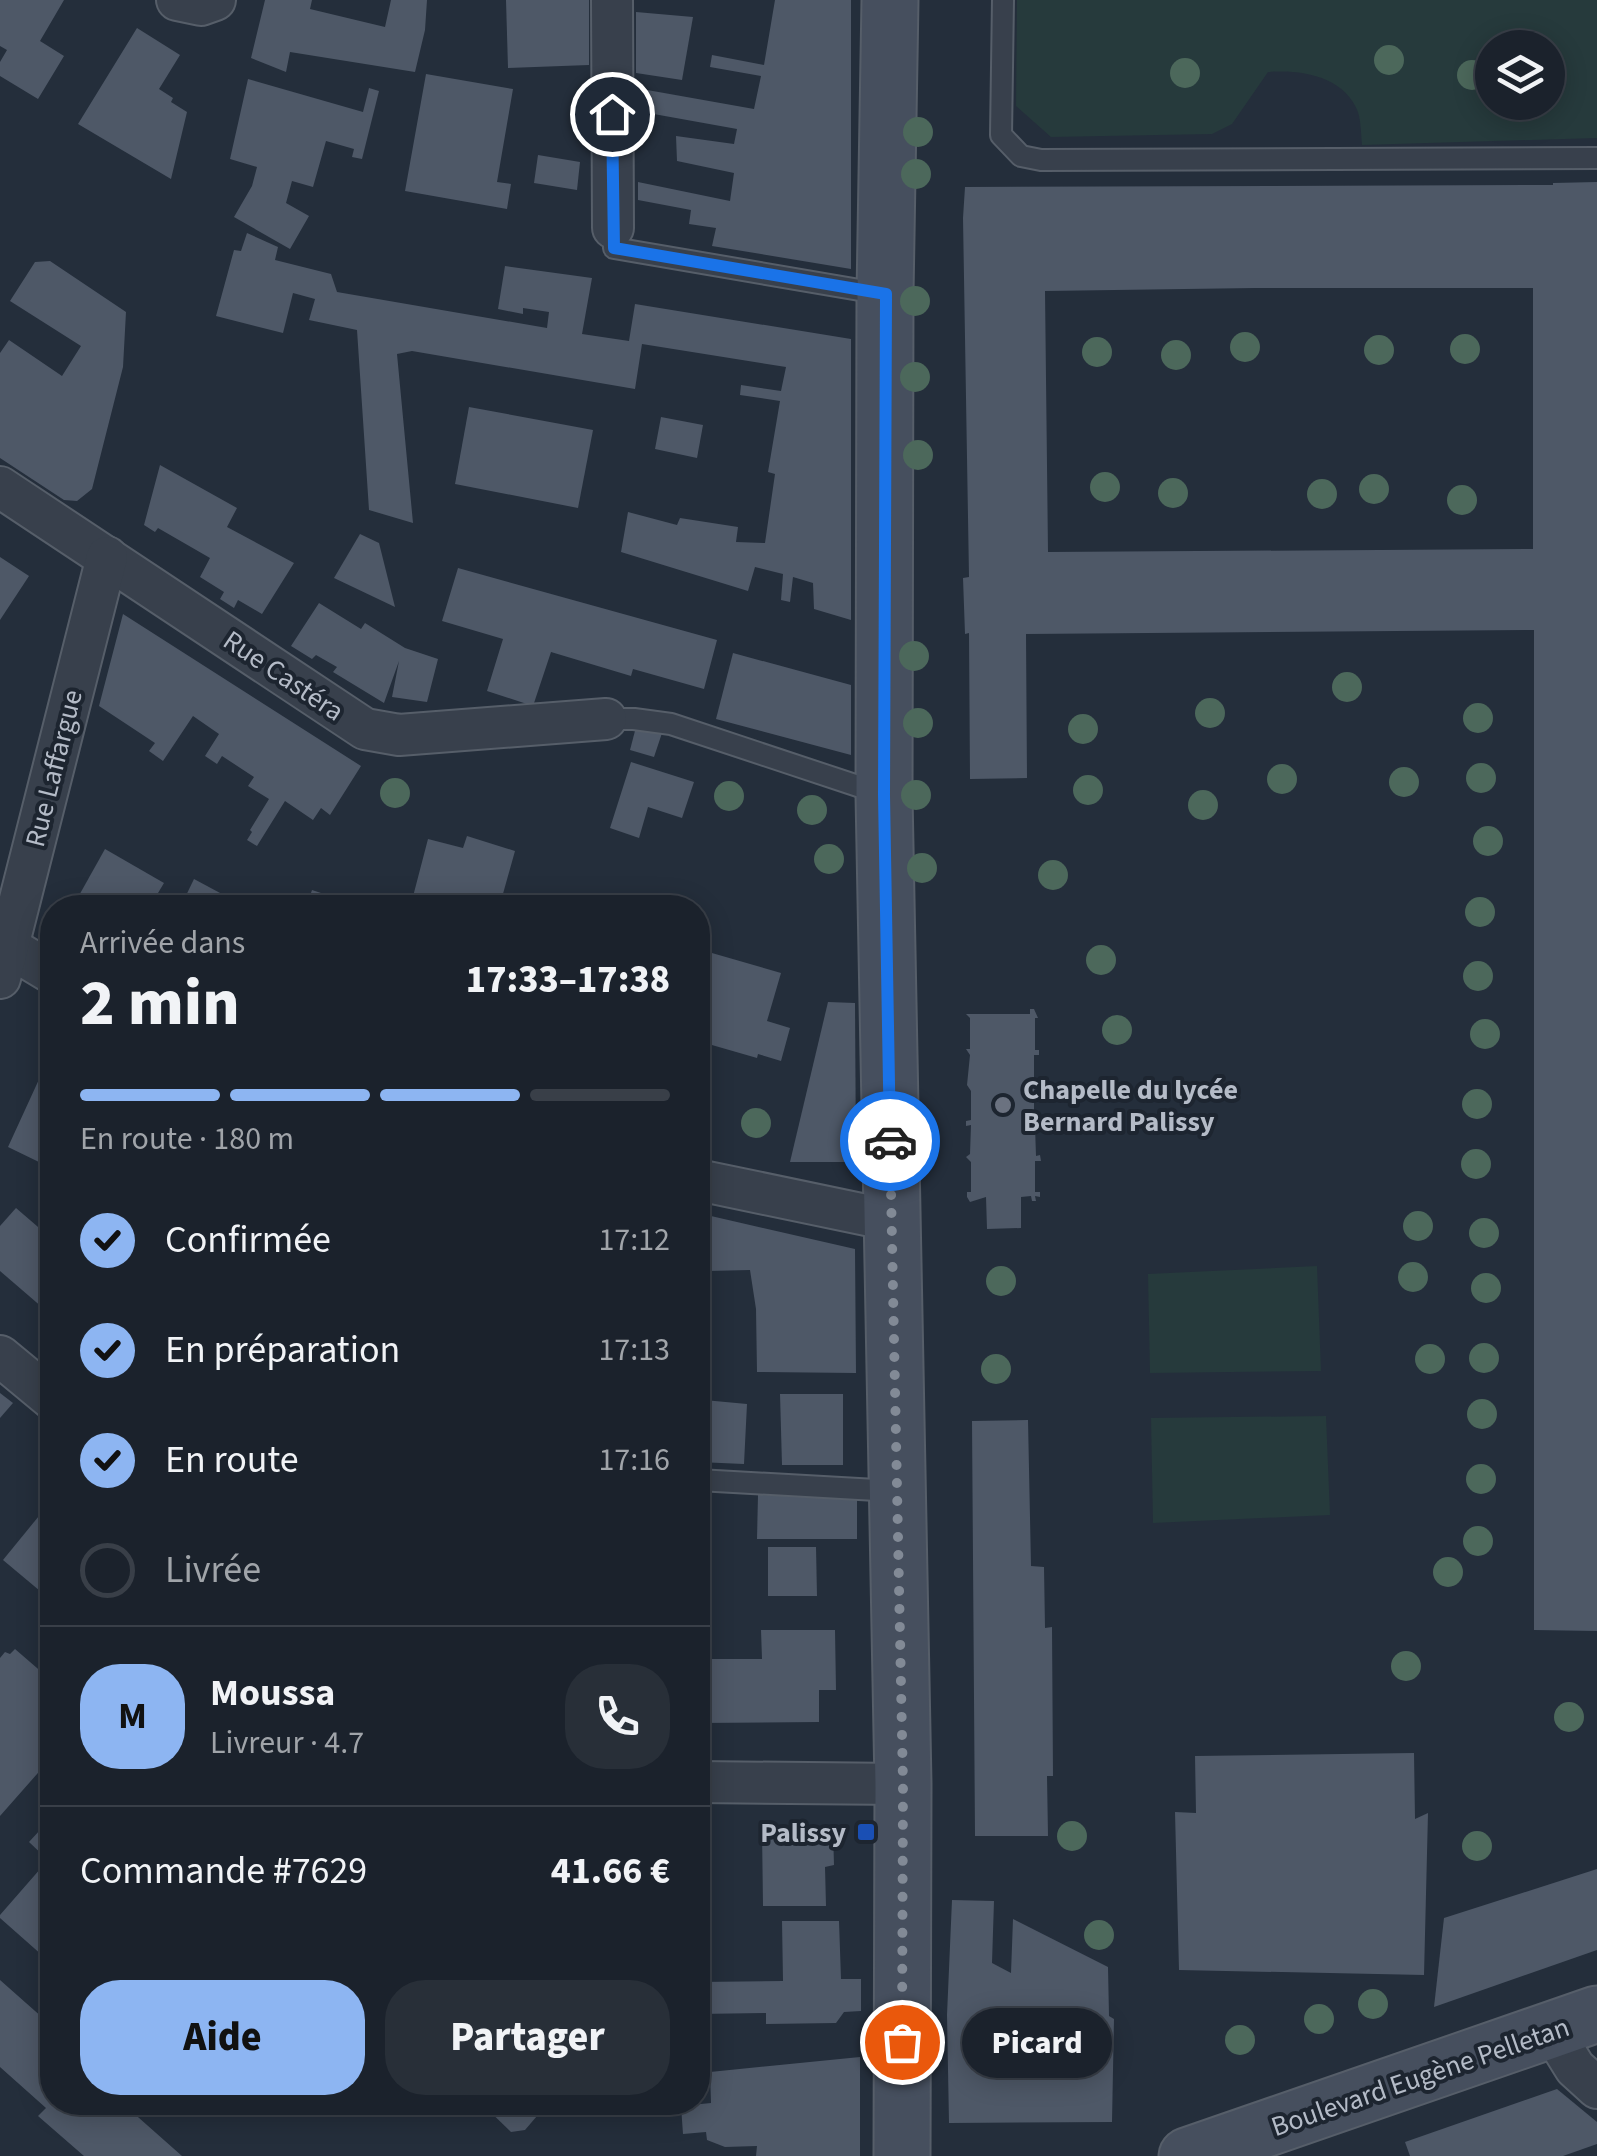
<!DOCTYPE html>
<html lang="fr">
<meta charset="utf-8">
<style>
body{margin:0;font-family:"Source Sans 3",sans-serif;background:#282f38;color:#f1f3f6;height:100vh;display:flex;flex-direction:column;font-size:38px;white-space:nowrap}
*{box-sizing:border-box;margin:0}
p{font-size:32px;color:#a0a4a9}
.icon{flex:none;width:55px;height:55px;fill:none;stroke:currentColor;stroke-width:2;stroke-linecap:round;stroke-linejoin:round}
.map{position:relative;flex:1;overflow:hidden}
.drawer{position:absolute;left:40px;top:895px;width:670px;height:1220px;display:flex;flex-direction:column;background:#1b222c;border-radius:40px;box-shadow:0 5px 25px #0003,0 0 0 2px #393f48}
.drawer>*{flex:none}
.buttons{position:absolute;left:1475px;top:30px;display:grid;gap:20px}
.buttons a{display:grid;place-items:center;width:90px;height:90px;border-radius:50%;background:#1b222c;box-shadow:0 5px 25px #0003,0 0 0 2px #393f48;font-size:50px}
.pin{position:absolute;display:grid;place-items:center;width:85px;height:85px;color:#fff;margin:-42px;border:5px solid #fff;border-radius:50%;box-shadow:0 2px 10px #0007}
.courier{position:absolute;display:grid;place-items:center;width:100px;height:100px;margin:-50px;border:8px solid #1a73e8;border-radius:50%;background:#fff;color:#222;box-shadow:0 2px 12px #0007}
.bubble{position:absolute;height:70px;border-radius:35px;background:#1b222c;box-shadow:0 5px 25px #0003,0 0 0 2px #393f48;font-size:32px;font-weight:800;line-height:70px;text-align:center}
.head em{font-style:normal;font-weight:800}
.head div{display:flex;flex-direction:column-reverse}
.head{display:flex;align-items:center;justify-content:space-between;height:170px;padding:0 40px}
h1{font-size:65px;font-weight:800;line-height:75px}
.bar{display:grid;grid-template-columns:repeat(4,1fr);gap:15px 10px;align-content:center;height:120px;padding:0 40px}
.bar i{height:12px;border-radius:8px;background:#393f48}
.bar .current{background:#8db5f2}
.bar p{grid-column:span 4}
.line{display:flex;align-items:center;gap:25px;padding:0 40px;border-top:2px solid #393f48}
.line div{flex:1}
.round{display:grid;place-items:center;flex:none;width:105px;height:105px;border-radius:40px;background:#282f38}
ol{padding:0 40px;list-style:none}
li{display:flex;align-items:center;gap:30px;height:110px}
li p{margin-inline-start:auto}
li .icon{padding:10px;border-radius:50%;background:#8db5f2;color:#111;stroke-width:4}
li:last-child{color:#a0a4a9}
li i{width:55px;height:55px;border:5px solid #393f48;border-radius:50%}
.primary-button{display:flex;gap:20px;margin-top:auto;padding:20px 40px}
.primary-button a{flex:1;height:115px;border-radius:40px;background:#8db5f2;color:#111;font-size:40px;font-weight:800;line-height:115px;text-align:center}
.primary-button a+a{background:#282f38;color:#f1f3f6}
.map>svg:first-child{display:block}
.green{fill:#263a3c;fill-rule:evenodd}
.building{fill:#4e5867;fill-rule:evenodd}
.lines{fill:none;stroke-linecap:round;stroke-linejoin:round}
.lane-casing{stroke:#565e69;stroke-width:24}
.street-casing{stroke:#565e69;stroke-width:44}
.secondary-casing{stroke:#565e69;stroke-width:59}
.lane{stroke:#38404c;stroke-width:20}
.street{stroke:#38404c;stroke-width:40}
.secondary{stroke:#464f5e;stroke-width:55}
.tree{fill:#4c685b}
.done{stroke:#828a96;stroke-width:10;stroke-dasharray:0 18}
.route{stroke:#1a73e8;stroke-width:12}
.worship-dot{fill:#6b7280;stroke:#1d2530;stroke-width:4}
.transit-dot{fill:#1a4fb4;stroke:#1d2530;stroke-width:4}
.labels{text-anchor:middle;stroke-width:8;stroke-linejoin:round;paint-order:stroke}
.street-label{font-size:28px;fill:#b4bbc7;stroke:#1d2530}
.poi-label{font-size:28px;font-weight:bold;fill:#b4bbc7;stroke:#1d2530;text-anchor:start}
</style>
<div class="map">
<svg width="1597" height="2156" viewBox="0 0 1597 2156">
<rect width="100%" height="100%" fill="#242e3b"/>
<!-- green -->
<g class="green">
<path d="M1017 0H1597V138L1362 145C1361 134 1361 122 1358 112 1345 77 1302 69 1268 72L1232 124 1212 134 1051 137 1016 106ZM1492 48H1548V102H1492Z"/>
<polygon points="1317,1266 1321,1371 1150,1373 1148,1274"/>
<polygon points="1326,1416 1330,1515 1153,1523 1151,1418"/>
</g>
<!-- building -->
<g class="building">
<polygon points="0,0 64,0 40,41 64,56 38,99 0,76 0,62 7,50 0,46"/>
<polygon points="265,0 312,0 310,9 385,27 391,0 427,0 425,30 415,72 290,52 286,72 251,58"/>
<polygon points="506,0 589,0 589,65 508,68"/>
<polygon points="775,0 851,0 851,269 712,246 716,228 689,224 691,210 638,200 638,182 730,201 734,173 677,161 676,136 734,144 737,129 637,111 636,88 754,109 761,76 710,67 712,55 764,65"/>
<polygon points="636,12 693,17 682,80 636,73"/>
<polygon points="137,28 180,55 159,89 173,98 171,102 187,112 171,179 78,124"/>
<polygon points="426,74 513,89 497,182 511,184 507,209 405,191"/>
<polygon points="248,79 363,112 369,88 379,91 362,159 352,157 354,149 326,141 313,187 292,181 286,203 309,216 290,249 234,217 252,186 257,167 230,159"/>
<polygon points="538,155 580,162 577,190 534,183"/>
<path d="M1597 182V1631L1534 1630V630L1026 634 1027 778 970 779 969 633 965 634 963 578 969 577 963 218 965 187 1553 185V183ZM1255 288H1533V549L1048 552 1045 291Z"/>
<polygon points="247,233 278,247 275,260 331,274 337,292 547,328 549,312 523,308 523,314 498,309 505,266 592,278 582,334 629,341 635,304 851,339 851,620 814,609 813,583 793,577 790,602 781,600 783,574 755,567 748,591 621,552 628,512 677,525 680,518 738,527 736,542 765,543 775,474 768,472 780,401 740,395 741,385 781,391 786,367 642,344 635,389 412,351 397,354 413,523 369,510 357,330 309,320 315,299 293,293 283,333 216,316 234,250 241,251"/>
<polygon points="50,261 126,312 123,367 92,489 77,501 64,500 0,458 0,353 9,340 62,376 81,346 10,301 35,262"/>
<polygon points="469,407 593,430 578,508 455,484"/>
<polygon points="661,417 703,425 697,458 655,449"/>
<polygon points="160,465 237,508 227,527 294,563 262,614 238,600 234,608 220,599 224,592 200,577 210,558 158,528 155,532 144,525"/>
<polygon points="360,534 379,543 395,607 334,578"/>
<polygon points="0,557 29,576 0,620"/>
<polygon points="458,568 717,640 704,689 633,669 631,676 551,652 533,706 487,691 503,639 442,621"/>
<polygon points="319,603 361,629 365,623 405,648 438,659 427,702 392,697 399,661 384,703 333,672 337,667 316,655 312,659 291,646"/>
<polygon points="123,614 361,766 330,815 321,808 313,820 285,801 257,846 247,840 252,832 250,830 269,799 248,786 254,777 222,756 217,764 205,756 219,734 193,716 163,761 149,751 155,743 99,706"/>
<polygon points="733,653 851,685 851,755 716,719"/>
<polygon points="636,727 662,733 654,757 630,750"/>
<polygon points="631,762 694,782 682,818 648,807 639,838 610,828"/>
<polygon points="467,836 515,851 499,908 410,908 428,839 463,848"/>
<polygon points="105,849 164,883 149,908 72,908"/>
<polygon points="194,879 248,908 180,908"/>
<polygon points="312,890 333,897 330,908 306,908"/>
<polygon points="698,949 781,973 767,1021 790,1028 781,1061 758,1054 757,1058 698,1041"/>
<polygon points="828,1002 855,1003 856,1162 790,1162"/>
<polygon points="1030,1009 1034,1009 1038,1018 1035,1018 1035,1050 1039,1050 1039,1055 1034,1055 1034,1085 1039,1085 1039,1090 1034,1090 1034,1120 1038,1120 1039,1126 1035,1126 1036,1156 1040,1155 1041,1161 1035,1161 1035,1192 1040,1192 1040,1197 1035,1196 1036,1201 1032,1201 1031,1196 1021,1197 1021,1228 987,1229 986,1197 970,1202 967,1197 967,1192 971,1192 971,1162 966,1157 970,1154 971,1125 966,1126 966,1121 971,1120 971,1091 967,1085 970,1055 966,1049 970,1049 970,1018 966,1014 1030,1014"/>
<polygon points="52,1051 52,1149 48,1147 41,1163 8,1147"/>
<polygon points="16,1208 52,1239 52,1296 43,1308 0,1271 0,1226"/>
<polygon points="698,1213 855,1249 856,1373 757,1372 756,1309 750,1270 708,1271 701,1299 698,1298"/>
<polygon points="0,1393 13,1403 0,1418"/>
<polygon points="698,1394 703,1394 704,1400 747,1404 744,1464 698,1462"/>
<polygon points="780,1394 843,1394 843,1465 782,1465"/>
<polygon points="1028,1420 1031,1566 1044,1567 1045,1628 1052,1627 1053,1776 1047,1776 1048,1836 975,1836 972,1421"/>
<polygon points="758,1495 857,1497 857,1539 757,1539"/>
<polygon points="52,1500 52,1601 3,1560"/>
<polygon points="768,1547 816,1547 817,1596 768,1596"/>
<polygon points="761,1630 835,1630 836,1690 819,1690 819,1722 698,1723 698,1659 762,1659"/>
<polygon points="15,1649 52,1681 48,1687 52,1692 43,1703 44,1732 52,1739 52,1757 0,1816 0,1658 5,1652 10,1654"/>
<polygon points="1414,1753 1415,1819 1428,1813 1424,1975 1179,1970 1175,1812 1196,1813 1195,1756"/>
<polygon points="52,1817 52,1946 43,1956 0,1918 0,1915 48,1860 29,1842"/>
<polygon points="833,1830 834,1865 825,1867 826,1906 763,1906 762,1831"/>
<polygon points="1597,1869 1597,1950 1434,2007 1444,1918"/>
<polygon points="952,1900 994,1901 992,1963 1011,1973 1013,1919 1108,1967 1109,2016 1114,2019 1112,2122 949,2123 947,2015"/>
<polygon points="782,1921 839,1921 841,1979 861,1979 861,2011 844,2012 836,2023 766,2024 766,2013 698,2014 698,1982 783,1981"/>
<polygon points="0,1980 52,2026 52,2102 121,2102 182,2156 84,2156 38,2116 46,2108 0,2067"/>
<polygon points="860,2057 860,2156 756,2156 757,2146 725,2147 707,2140 706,2132 683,2134 681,2106 711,2103 710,2072"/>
<polygon points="1557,2089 1597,2122 1597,2144 1563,2156 1410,2156 1405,2142"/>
<polygon points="480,2102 549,2102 525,2130 511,2132"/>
</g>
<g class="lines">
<!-- lane casing -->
<g class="lane-casing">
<g id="lane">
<polyline points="1003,0 1001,135 1021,156 1041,160 1597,158"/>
<polyline points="613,228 614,248 883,294"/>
<polyline points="606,719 634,719 671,724 882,794"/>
<polyline points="698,1480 894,1491"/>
</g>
</g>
<!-- street casing -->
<g class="street-casing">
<g id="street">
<polyline points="177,0 201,5 215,0"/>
<polyline points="612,0 613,228"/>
<polyline points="0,487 365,729 399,735 606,719"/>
<polyline points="0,942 52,973"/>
<polyline points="0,978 107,557"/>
<polyline points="698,1180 890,1220"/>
<polyline points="0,1356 52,1399"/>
<polyline points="698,1782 903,1784"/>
<polyline points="1552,2031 1575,2068 1597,2088"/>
</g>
</g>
<!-- secondary casing -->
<g class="secondary-casing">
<g id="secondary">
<polyline points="890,0 885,294 884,795 903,1784 902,2156"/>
<polyline points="1187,2156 1597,2014"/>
</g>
</g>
<!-- lane -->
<use href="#lane" class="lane"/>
<!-- street -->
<use href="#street" class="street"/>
<!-- secondary -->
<use href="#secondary" class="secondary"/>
</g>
<!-- trees -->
<g class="tree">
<circle cx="1389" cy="60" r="15"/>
<circle cx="1185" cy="73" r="15"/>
<circle cx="1472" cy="75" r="15"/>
<circle cx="918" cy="132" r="15"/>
<circle cx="916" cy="174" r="15"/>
<circle cx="915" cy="301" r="15"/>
<circle cx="1245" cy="347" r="15"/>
<circle cx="1465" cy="349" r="15"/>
<circle cx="1379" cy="350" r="15"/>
<circle cx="1097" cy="352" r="15"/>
<circle cx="1176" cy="355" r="15"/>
<circle cx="915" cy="377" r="15"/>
<circle cx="918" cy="455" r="15"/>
<circle cx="1105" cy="487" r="15"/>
<circle cx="1374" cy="489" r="15"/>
<circle cx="1173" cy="493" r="15"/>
<circle cx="1322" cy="494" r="15"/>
<circle cx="1462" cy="500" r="15"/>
<circle cx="914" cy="656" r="15"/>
<circle cx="1347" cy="687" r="15"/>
<circle cx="1210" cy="713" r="15"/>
<circle cx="1478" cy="718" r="15"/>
<circle cx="918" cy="723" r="15"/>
<circle cx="1083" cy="729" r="15"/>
<circle cx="1481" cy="778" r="15"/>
<circle cx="1282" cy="779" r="15"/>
<circle cx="1404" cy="782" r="15"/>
<circle cx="1088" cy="790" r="15"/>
<circle cx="395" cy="793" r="15"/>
<circle cx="916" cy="795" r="15"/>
<circle cx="729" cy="796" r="15"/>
<circle cx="1203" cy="805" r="15"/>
<circle cx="812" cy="810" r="15"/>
<circle cx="1488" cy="841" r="15"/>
<circle cx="829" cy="859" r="15"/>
<circle cx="922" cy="868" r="15"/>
<circle cx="1053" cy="875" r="15"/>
<circle cx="1480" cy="912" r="15"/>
<circle cx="1101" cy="960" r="15"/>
<circle cx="1478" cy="976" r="15"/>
<circle cx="1117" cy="1030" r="15"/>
<circle cx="1485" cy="1034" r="15"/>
<circle cx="1477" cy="1104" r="15"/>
<circle cx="756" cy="1123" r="15"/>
<circle cx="1476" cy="1164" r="15"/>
<circle cx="1418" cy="1226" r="15"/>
<circle cx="1484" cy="1233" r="15"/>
<circle cx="1413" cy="1277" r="15"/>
<circle cx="1001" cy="1281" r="15"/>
<circle cx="1486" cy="1288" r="15"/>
<circle cx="1484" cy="1358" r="15"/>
<circle cx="1430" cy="1359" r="15"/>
<circle cx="996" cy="1369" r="15"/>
<circle cx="1482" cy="1414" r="15"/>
<circle cx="1481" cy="1479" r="15"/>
<circle cx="1478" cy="1541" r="15"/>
<circle cx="1448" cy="1572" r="15"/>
<circle cx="1406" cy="1666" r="15"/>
<circle cx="1569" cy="1717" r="15"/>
<circle cx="1072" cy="1836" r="15"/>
<circle cx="1477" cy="1846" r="15"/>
<circle cx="1099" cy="1935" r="15"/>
<circle cx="1373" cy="2004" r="15"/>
<circle cx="1319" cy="2019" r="15"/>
<circle cx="1240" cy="2040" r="15"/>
</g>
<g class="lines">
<!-- done -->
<polyline class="done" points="890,1141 903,1784 902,2042"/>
<!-- route -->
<polyline class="route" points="612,114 614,248 886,294 884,795 890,1141"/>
</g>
<!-- markers -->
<circle class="worship-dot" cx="1003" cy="1105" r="10"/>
<rect class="transit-dot" x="856" y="1822" width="20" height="20" rx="5"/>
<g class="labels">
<!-- street labels -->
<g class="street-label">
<text transform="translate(284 675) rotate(34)" y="10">Rue Castéra</text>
<text transform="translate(53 768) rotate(-76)" y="10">Rue Laffargue</text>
<text transform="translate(1420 2076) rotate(-19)" y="10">Boulevard Eugène Pelletan</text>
</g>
<!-- poi labels -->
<g class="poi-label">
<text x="1023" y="1099">Chapelle du lycée<tspan x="1023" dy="32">Bernard Palissy</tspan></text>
<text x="846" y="1842" text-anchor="end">Palissy</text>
</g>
</g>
</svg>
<div class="buttons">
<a><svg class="icon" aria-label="layers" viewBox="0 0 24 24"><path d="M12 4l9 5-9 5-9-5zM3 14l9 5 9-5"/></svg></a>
</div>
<div class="pin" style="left:902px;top:2042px;background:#ea580c"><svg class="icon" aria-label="bag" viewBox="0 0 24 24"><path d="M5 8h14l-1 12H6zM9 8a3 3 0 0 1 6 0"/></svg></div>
<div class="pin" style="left:612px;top:114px;background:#1f2937"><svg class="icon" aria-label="home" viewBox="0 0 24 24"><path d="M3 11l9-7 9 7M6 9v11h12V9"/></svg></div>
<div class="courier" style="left:890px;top:1141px"><svg class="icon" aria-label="car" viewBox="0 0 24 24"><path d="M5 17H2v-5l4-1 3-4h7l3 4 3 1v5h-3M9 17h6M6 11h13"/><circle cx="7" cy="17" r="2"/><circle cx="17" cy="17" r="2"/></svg></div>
<div class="bubble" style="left:962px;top:2008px;width:150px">Picard</div>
<section class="drawer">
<div class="head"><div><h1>2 min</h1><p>Arrivée dans</p></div><em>17:33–17:38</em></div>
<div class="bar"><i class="current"></i><i class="current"></i><i class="current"></i><i></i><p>En route · 180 m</p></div>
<ol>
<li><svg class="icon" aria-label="check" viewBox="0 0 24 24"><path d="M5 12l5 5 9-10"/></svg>Confirmée<p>17:12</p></li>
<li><svg class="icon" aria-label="check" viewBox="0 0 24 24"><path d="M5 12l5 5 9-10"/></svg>En préparation<p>17:13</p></li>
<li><svg class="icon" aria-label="check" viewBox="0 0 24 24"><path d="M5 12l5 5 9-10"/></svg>En route<p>17:16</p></li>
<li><i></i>Livrée</li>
</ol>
<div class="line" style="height:180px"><b class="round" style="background:#8db5f2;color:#111">M</b><div><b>Moussa</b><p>Livreur · 4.7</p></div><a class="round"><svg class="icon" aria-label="phone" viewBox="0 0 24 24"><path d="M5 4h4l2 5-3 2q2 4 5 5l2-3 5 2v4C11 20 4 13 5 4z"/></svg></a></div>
<div class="line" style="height:130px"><div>Commande #7629</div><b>41.66 €</b></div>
<div class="primary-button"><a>Aide</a><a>Partager</a></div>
</section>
</div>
